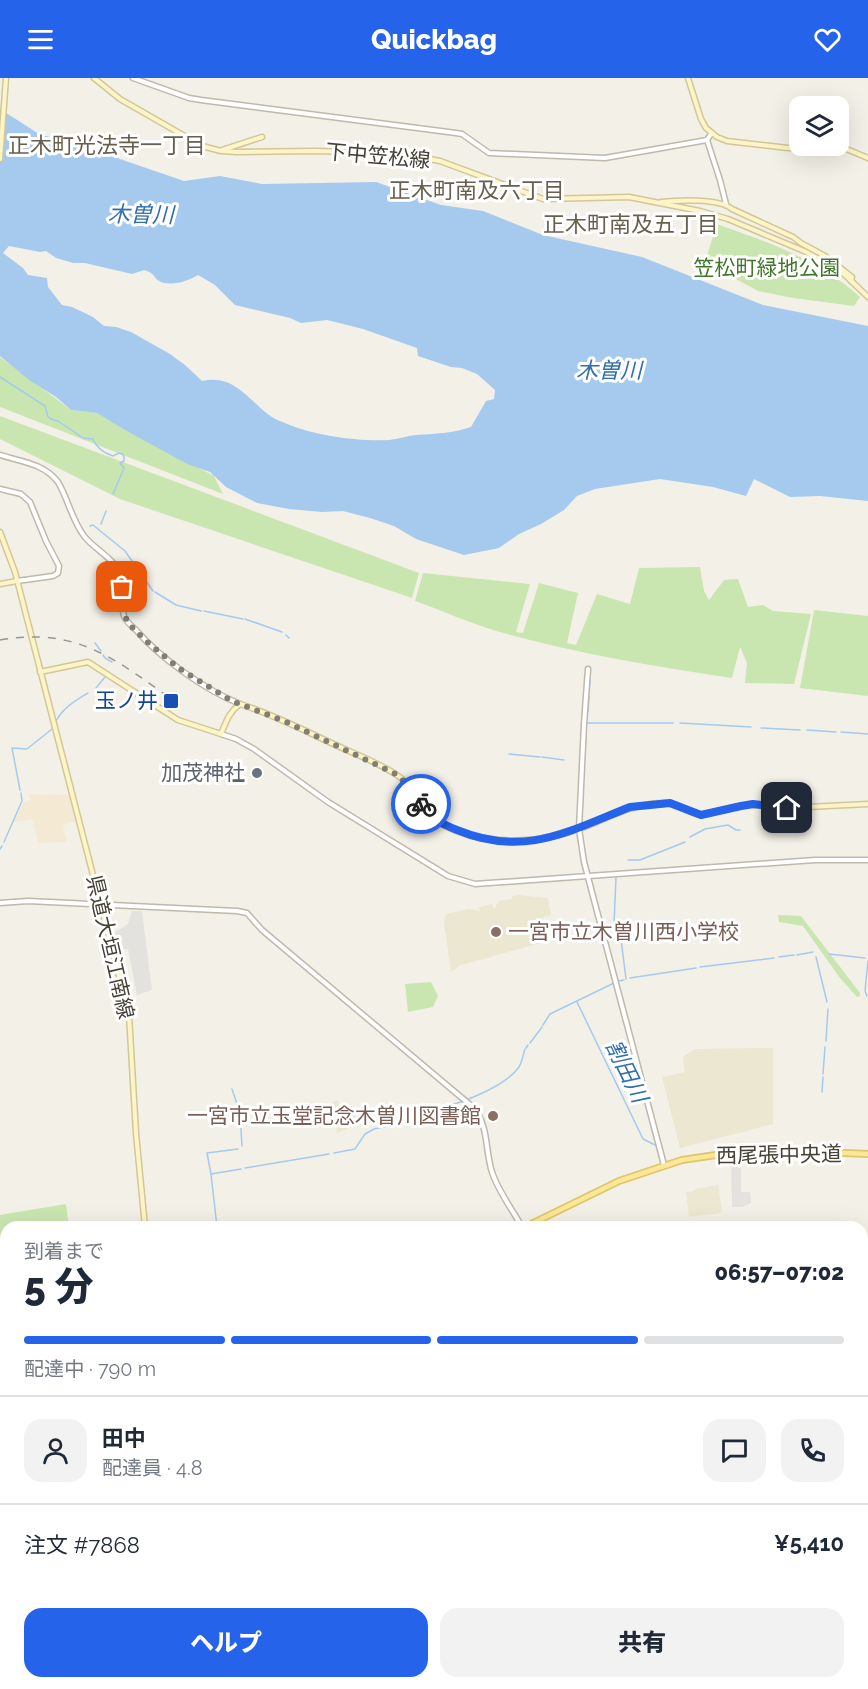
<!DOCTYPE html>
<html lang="ja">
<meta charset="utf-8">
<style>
body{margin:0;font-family:Raleway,"Noto Sans JP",sans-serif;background:#f2f2f3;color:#1f2937;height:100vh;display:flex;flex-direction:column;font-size:22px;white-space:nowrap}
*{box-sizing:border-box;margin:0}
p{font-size:20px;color:#747a83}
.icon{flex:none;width:33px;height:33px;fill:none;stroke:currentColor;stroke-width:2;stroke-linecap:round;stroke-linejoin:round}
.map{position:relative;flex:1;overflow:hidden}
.drawer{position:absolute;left:0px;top:1143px;width:868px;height:468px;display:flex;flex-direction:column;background:#fff;border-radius:18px 18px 0 0;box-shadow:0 6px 24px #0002}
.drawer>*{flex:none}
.buttons{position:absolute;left:789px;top:18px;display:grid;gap:12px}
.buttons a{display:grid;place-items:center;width:60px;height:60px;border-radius:12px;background:#fff;box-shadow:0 6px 24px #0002;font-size:30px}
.pin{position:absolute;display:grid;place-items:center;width:51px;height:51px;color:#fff;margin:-26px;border-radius:12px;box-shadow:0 3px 9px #0006}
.courier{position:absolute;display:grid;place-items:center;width:60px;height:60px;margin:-30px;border:4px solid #2563eb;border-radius:50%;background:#fff;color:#222;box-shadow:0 2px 8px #0007}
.headline em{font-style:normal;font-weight:800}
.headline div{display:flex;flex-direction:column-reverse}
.headline{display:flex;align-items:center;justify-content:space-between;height:102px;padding:0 24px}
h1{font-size:39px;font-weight:800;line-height:45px}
.bar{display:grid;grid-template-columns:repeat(4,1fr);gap:9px 6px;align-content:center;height:72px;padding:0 24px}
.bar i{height:8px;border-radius:4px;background:#e0e1e3}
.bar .active{background:#2563eb}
.bar p{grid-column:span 4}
.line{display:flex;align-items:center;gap:15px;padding:0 24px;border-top:2px solid #e0e1e3}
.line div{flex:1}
.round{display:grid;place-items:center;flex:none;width:63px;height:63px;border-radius:18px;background:#f2f2f3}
.action{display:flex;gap:12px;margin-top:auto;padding:12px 24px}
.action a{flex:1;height:69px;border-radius:18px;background:#2563eb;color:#fff;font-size:24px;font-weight:800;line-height:69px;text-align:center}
.action a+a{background:#f2f2f3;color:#1f2937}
header{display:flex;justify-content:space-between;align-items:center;height:78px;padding:0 24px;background:#2563eb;color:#fff;font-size:27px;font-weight:800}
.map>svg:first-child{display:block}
.commercial{fill:#f4e9d3}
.education{fill:#ece7d1}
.green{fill:#c9e6b1}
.parking{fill:#e4e2df}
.water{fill:#a5caee;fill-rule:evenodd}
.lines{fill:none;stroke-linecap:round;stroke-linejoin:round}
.stream{stroke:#a5caee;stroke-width:1.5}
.river{stroke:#a5caee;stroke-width:6}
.tertiary-casing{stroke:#beb9aa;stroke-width:7}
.secondary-casing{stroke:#d2c798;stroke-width:7}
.primary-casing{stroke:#e0c668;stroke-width:8}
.motorway-casing{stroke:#d8ac3b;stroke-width:9}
.tertiary{stroke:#fff;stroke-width:4}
.secondary{stroke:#fdf5c7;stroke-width:4}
.primary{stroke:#fbe798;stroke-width:4.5}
.motorway{stroke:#f9d66c;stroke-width:6}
.rail{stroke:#969696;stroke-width:1.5;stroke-dasharray:8 8;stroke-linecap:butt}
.secondary-bridge-casing{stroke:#d2c798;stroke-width:7;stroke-linecap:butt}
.motorway-bridge-casing{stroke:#d8ac3b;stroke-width:9;stroke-linecap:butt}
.secondary-bridge{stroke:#fdf5c7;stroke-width:4}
.motorway-bridge{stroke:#f9d66c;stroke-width:6}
.done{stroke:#837e74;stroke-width:6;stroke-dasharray:0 10.8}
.route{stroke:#2563eb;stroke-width:8}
.transit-dot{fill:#1a4fb4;stroke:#fff;stroke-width:2}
.worship-dot{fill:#6b7280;stroke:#fff;stroke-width:2}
.education-dot{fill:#8d6e63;stroke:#fff;stroke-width:2}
.labels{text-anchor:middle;stroke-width:6;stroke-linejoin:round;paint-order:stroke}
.street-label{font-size:21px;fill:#464136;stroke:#fff}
.park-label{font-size:21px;fill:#41762b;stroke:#fff}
.transit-label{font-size:21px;fill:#164399;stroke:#fff;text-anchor:end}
.worship-label{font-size:21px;fill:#5b616d;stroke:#fff;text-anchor:end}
.education-label{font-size:21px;fill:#785e54;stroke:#fff;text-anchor:start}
.neighbourhood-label{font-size:22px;fill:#68604e;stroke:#fff}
.water-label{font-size:22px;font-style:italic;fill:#326fae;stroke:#fff}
</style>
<header><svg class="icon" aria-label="menu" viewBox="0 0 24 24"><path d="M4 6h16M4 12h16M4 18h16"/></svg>Quickbag<svg class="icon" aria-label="heart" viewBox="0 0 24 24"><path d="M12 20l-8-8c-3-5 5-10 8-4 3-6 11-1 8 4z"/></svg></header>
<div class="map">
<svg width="868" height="1611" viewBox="0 0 868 1611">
<rect width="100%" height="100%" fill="#f3f0e7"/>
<!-- commercial -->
<polygon class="commercial" points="29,716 70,717 77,743 63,747 67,764 38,765 32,741 14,744 24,724 31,722"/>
<!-- education -->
<g class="education">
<polygon points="518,817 548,820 551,837 543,839 548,863 461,887 451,894 444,844 446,836 469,831 480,833 479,829 492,826 494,831 499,823 512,821 512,818"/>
<polygon points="773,970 773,1046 680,1070 662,999 685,994 683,979 695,971"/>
<polygon points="338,1022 340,1032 352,1029 357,1043 351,1049 337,1055 332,1024"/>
<polygon points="718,1107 722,1133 721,1135 689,1139 686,1114 694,1113 695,1111"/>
<polygon points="862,1476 868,1476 868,1564 863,1565"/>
</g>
<!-- green -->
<g class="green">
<path d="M717 146C767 164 820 182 860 219L854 228 793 220 758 213 705 184Z"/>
<polygon points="0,279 71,332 97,335 214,398 223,416 0,329"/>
<polygon points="0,338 419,495 412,520 120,421 0,361"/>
<path d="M700 489 704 513 709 522 724 502 738 501 748 529 763 527 773 533 811 536 794 606 745 605 747 585 740 569 732 600C652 588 571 575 493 552 467 544 441 532 415 523L423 495 530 506 516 554 523 555 539 505 578 515 567 565 576 567 597 516 630 526 639 490Z"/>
<polygon points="814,532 868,538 868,618 800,610"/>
<polygon points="778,837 801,838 860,915 860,918 857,919 840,900 803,848 779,844"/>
<polygon points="431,904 438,918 433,929 408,934 405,906"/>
<polygon points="66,1126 69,1149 6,1149 6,1212 0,1177 0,1137"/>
<polygon points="0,1401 1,1410 6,1409 6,1485 4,1485 0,1460"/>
</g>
<!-- parking -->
<g class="parking">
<polygon points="132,833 142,833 152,912 137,917 128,871 117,872 114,855 128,846"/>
<polygon points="740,1078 751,1079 751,1083 741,1084 741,1114 750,1114 751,1125 742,1129 732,1129 731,1081"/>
</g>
<!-- water -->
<path class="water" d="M0 31 39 56 88 70 184 103 220 98 262 106 376 104 441 127 483 133 543 157 642 179 763 227 868 248V423L820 418 790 419 754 401 746 418 713 409 660 401 595 411 577 418 564 432 541 446 519 456 499 470 464 477 416 461 394 448 370 440 343 433 322 434 289 431 257 425 226 409 210 394 187 386 125 352 97 335 71 332 56 319 29 302 0 278ZM9 168 40 174 46 173 56 180 73 185H85L132 196 144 192C155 195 153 199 159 203 170 209 189 203 198 197L215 207 235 227 290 240 301 245 327 242 363 251 417 270 418 278 451 289 462 290 477 296 495 312 494 321 486 323 471 349C453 355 435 356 416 357 407 358 398 361 389 362 360 364 311 357 285 345 279 343 273 340 269 337 247 320 233 296 202 303L185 287 170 276 131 254 116 249 104 248 93 239 72 229 62 227 48 209 47 200 28 197 23 190 3 175Z"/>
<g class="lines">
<!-- stream -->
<g class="stream">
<path d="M0 299 45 328 48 339 51 341 58 343 83 360 93 361C96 369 104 375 113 378L119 375 122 376 124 378V383L120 385 124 390 113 416"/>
<polyline points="101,446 106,433"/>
<polyline points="90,448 93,447 125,473 153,513"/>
<polyline points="155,514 176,527 201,533"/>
<polyline points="204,533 243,541"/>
<polyline points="245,541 282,554"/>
<polyline points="286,557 289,560"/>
<polyline points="95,565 101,573"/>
<polyline points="103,577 105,580 112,584"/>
<polyline points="96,610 105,599"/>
<polyline points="589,616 590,603"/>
<polyline points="588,634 589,618"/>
<path d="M56 643C64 629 75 623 88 615"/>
<polyline points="587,645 673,645"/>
<polyline points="680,645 751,649"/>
<polyline points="761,650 800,652"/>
<polyline points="807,652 836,654"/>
<polyline points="841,654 868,656"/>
<polyline points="586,658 586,650"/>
<polyline points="509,676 540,679"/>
<polyline points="584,676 586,661"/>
<polyline points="542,679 564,682"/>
<polyline points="20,712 12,670 27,671 52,651"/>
<polyline points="690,759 705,751 728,747 736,752 740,752"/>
<polyline points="4,764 22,723 21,715"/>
<polyline points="0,771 2,768"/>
<polyline points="628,782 640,782 685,764"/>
<polyline points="614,845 616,800"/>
<polyline points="621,861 626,901"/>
<polyline points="829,876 865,880"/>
<polyline points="797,877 813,874"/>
<polyline points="779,879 794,877"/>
<polyline points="816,879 827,924"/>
<polyline points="700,889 774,880"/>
<polyline points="630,900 696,890"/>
<polyline points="619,903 624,902"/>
<polyline points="867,918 865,913 868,883"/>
<polyline points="577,924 643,1061 657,1068"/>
<polyline points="543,947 550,936 614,905"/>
<polyline points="826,963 828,931"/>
<polyline points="530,965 542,949"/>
<polyline points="526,970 528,967"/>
<polyline points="823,996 825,969"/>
<polyline points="232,1011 240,1035 242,1068"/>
<polyline points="822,1014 823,999"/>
<path d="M334 1075 355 1071 365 1056 374 1051 415 1042 417 1038C446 1029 501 1014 519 989 522 984 523 977 525 971"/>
<polyline points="245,1090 329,1076"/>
<polyline points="211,1096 207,1075 238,1071"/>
<polyline points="217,1149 211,1096 241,1091"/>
<polyline points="862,1422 868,1442"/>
<polyline points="232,1605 235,1606"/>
<polyline points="354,1605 355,1611"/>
<polyline points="490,1605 490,1611"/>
<polyline points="240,1607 241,1611"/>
<polyline points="246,1608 259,1610"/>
<polyline points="439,1611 455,1605"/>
</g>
<!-- river -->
<polyline class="river" points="862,1186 868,1187"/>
<!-- tertiary casing -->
<g class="tertiary-casing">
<g id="tertiary">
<polyline points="133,0 189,20 201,22 456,55 462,56 489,75 605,80 707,62 711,56"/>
<polyline points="707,62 720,102 726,126"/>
<path d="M0 377C22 384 43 385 58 404 68 421 72 442 84 458 94 471 111 478 119 493 125 507 120 524 124 538 126 544 132 548 136 552 160 580 205 612 240 626"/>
<polyline points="0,411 21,416 30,424 46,463 59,488 58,495 53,498 17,503"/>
<polyline points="588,591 584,646 579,751 584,784 664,1087"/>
<polyline points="221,656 236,661 254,671 328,724 448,798 475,806 815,782 868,782"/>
<path d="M0 825 28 823 237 833 247 835 262 852 474 1030C489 1049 485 1073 492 1094 498 1113 512 1131 522 1149"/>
<polyline points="403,1605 403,1611"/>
</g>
</g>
<!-- secondary casing -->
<g class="secondary-casing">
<g id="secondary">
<polyline points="94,0 120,21 202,68 221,73 237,74 314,73 398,75 440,83 543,121 629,119 700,133 728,141 804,173 834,189 844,196 868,219"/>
<polyline points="688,0 701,41 706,50 717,59 727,63 788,70 844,70 868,80"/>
<polyline points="222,72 262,59"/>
<polyline points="0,81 6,0"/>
<path d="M661 124C678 122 719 120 732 131L793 159 801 165 825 178 852 199 851 203"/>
<polyline points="0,454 15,494 129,937 136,1055 145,1149"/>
<polyline points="0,506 17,503"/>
<path d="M40 594 88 584 178 642 221 656C226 644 229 634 240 626 275 637 307 654 340 669 360 678 384 687 401 700 412 708 417 722 425 733 435 746 458 754 473 758 512 767 548 763 585 749 611 738 633 726 662 725 677 724 687 735 701 737L741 728 753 727 787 730 868 726"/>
<polyline points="862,1343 868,1341"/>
<polyline points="186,1605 187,1611"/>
<polyline points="246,1605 269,1611"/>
<polyline points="853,1605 856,1611"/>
<polyline points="51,1609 74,1605"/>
</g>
</g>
<!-- primary casing -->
<g class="primary-casing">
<g id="primary">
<polyline points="525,1149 619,1103 682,1082 743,1073 774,1072 868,1076"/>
<polyline points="0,1277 6,1276"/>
</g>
</g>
<!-- motorway casing -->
<g class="motorway-casing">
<g id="motorway">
<polyline points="279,1605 295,1611"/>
<polyline points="0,1608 20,1605"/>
<polyline points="16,1611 54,1605"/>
</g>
</g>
<!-- tertiary -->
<use href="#tertiary" class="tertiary"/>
<!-- secondary -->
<use href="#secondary" class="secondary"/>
<!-- primary -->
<use href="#primary" class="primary"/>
<!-- motorway -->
<use href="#motorway" class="motorway"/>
<!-- rail -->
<g class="rail">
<path d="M0 562C80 548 118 584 180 627"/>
<polyline points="862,1435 868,1433"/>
<polyline points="862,1571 868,1570"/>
<polyline points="423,1611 438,1605"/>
<polyline points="662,1611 695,1605"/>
</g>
<!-- secondary-bridge casing -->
<g class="secondary-bridge-casing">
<polyline id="secondary-bridge" points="307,1605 320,1611"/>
</g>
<!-- motorway-bridge casing -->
<g class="motorway-bridge-casing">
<polyline id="motorway-bridge" points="295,1605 308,1611"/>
</g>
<!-- secondary-bridge -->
<use href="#secondary-bridge" class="secondary-bridge"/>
<!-- motorway-bridge -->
<use href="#motorway-bridge" class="motorway-bridge"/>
</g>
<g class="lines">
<!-- done -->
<polyline class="done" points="122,509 124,536 128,545 146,563 180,591 232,623 284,643 394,695 406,705 421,726"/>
<!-- route -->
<path class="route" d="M421 726C430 740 442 746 457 752 525 780 569 753 630 729L670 725 701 737 741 728 753 726 787 730"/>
</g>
<!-- markers -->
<rect class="transit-dot" x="163" y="615" width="16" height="16" rx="3"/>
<circle class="worship-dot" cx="257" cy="695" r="6"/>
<g class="education-dot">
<circle cx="496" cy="854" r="6"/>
<circle cx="493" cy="1038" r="6"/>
</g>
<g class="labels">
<!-- street labels -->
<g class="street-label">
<text transform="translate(378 78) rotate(5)" y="7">下中笠松線</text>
<text transform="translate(110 869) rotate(77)" y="7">県道大垣江南線</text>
<text transform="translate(779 1077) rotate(-1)" y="7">西尾張中央道</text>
</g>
<!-- park labels -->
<g class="park-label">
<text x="767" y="197">笠松町緑地公園</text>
</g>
<!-- transit labels -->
<g class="transit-label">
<text x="158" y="630">玉ノ井</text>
</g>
<!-- worship labels -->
<g class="worship-label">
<text x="245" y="702">加茂神社</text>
</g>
<!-- education labels -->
<g class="education-label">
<text x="508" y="861">一宮市立木曽川西小学校</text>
<text x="481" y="1045" text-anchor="end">一宮市立玉堂記念木曽川図書館</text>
</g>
<!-- neighbourhood labels -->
<g class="neighbourhood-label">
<text x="107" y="75">正木町光法寺一丁目</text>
<text x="477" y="120">正木町南及六丁目</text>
<text x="631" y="154">正木町南及五丁目</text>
</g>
<!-- water labels -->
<g class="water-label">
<text transform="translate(141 136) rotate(1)" y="8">木曽川</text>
<text x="609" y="300">木曽川</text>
<text transform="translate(627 993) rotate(64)" y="8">割田川</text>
</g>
</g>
</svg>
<div class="buttons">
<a><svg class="icon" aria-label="layers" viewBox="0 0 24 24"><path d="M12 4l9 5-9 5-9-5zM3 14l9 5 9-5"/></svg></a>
</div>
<div class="pin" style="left:122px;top:509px;background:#ea580c"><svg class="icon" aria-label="bag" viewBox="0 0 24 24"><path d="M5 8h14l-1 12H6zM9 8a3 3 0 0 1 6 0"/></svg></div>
<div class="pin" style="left:787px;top:730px;background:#1f2937"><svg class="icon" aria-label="home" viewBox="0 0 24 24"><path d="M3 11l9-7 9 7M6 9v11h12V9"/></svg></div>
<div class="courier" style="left:421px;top:726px"><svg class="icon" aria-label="bike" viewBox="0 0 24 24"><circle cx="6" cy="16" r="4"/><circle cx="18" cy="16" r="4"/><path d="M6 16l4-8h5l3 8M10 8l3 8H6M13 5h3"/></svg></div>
<section class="drawer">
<div class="headline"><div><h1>5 分</h1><p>到着まで</p></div><em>06:57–07:02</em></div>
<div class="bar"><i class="active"></i><i class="active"></i><i class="active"></i><i></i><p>配達中 · 790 m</p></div>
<div class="line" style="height:108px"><a class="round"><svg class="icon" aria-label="person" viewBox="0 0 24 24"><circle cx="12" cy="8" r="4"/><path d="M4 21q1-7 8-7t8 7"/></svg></a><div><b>田中</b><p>配達員 · 4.8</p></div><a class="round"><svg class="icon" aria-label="chat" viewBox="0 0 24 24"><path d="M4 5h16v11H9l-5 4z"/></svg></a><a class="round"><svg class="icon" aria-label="phone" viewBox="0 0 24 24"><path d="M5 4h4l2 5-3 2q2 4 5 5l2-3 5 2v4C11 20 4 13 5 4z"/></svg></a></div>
<div class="line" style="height:78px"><div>注文 #7868</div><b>¥5,410</b></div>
<div class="action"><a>ヘルプ</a><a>共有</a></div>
</section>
</div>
